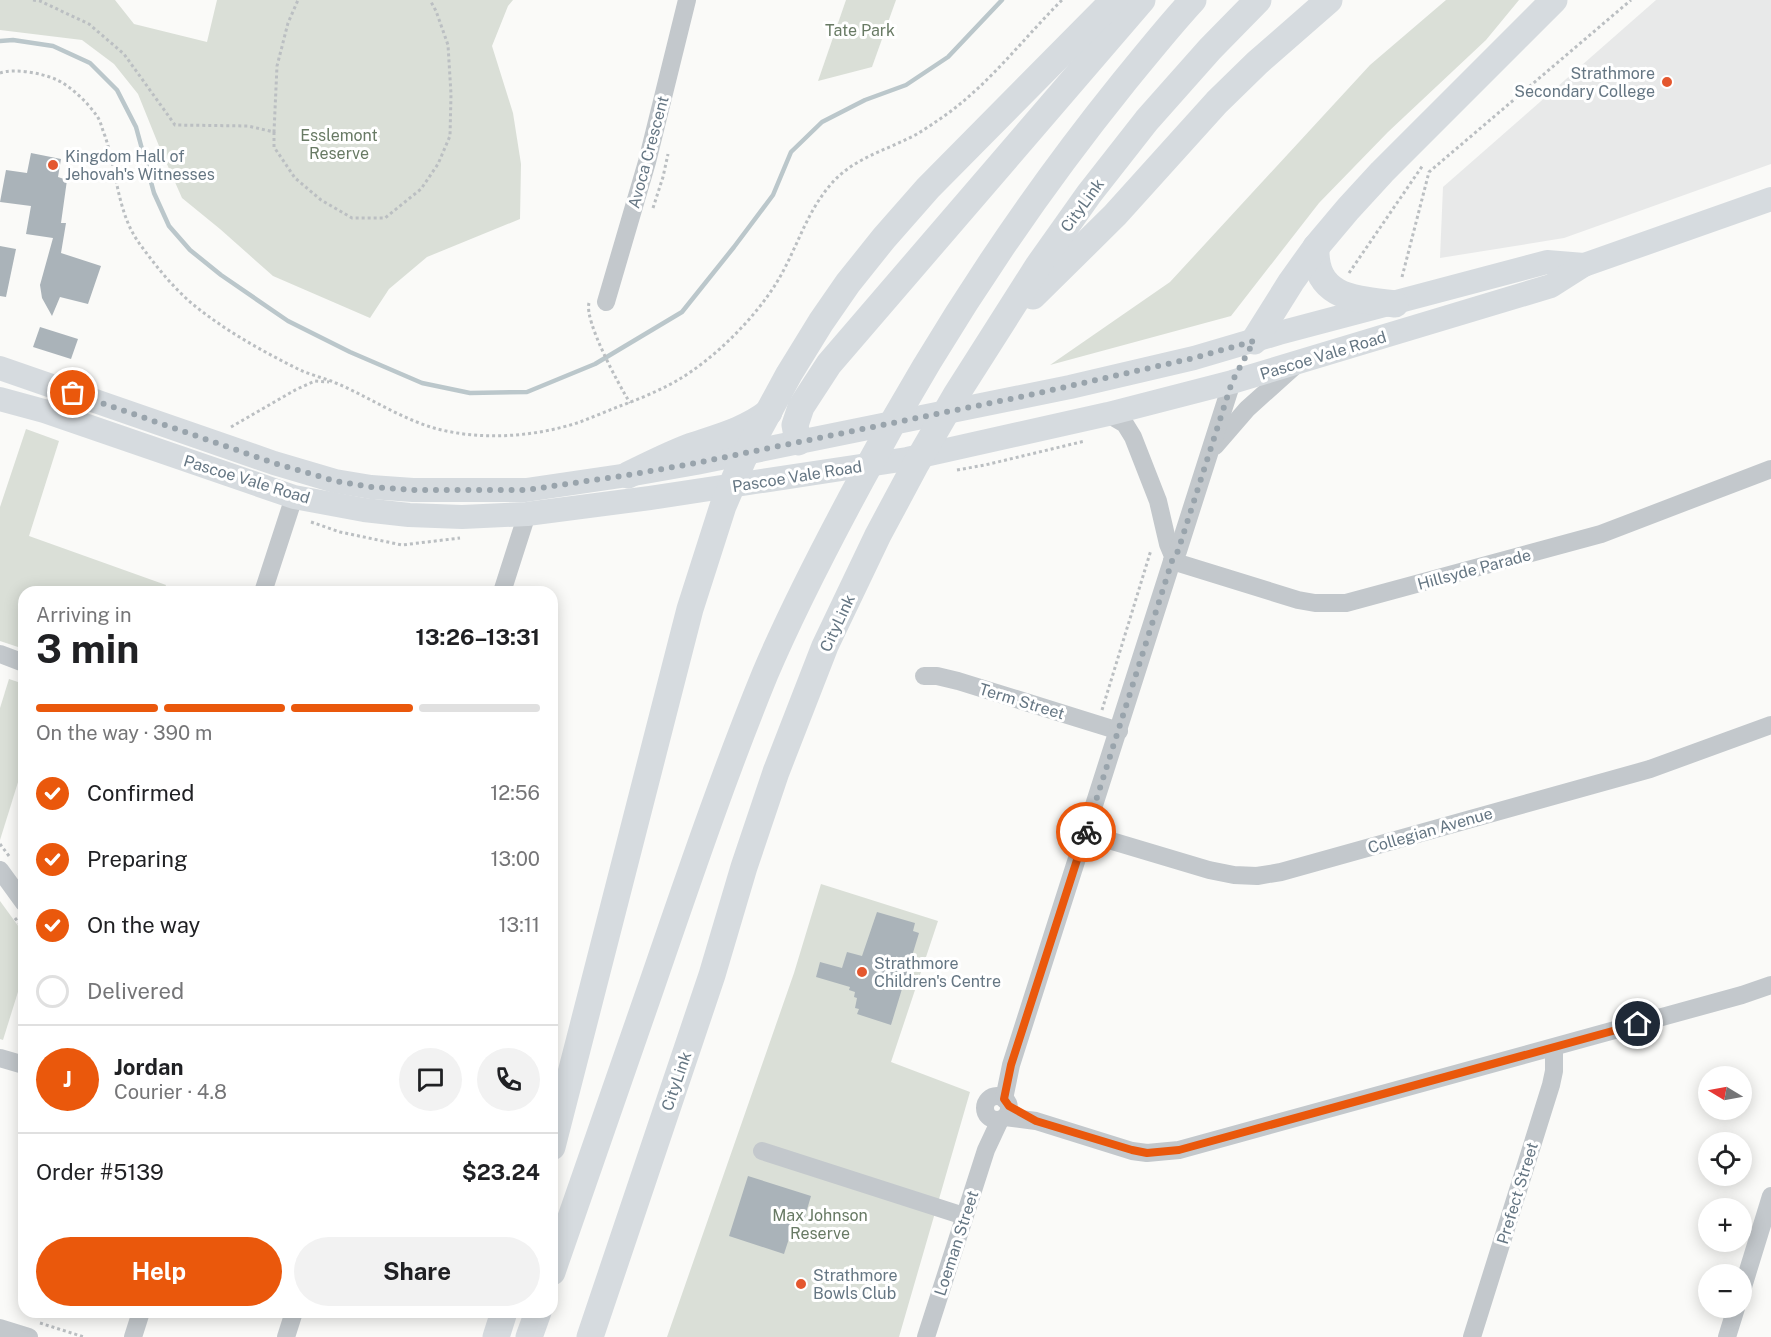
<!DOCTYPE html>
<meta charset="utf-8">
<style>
body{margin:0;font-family:"Public Sans",sans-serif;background:#f2f2f2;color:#202124;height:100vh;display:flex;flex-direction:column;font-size:22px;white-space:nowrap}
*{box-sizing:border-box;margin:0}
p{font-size:20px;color:#757577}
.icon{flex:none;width:33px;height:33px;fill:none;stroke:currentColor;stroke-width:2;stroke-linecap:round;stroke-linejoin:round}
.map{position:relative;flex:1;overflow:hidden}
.panel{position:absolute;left:18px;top:586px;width:540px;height:732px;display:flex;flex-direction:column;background:#fff;border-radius:18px;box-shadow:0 3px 15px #0003}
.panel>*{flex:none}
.needle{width:39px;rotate:280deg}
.tools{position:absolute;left:1698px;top:1066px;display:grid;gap:12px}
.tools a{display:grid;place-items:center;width:54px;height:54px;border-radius:50%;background:#fff;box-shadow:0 3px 15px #0003;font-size:30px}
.pin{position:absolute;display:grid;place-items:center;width:51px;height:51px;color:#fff;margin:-26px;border:3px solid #fff;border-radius:50%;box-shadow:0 2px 6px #0007}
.courier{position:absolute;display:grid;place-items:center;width:60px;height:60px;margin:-30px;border:4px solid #ea580c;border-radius:50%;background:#fff;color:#222;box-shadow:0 2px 8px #0007}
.head em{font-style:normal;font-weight:700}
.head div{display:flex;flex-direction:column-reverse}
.head{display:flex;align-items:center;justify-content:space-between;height:102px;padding:0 18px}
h1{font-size:39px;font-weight:700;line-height:45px}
.bar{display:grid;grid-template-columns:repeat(4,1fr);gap:9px 6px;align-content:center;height:72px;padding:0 18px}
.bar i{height:8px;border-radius:4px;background:#e0e0e0}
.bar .current{background:#ea580c}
.bar p{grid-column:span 4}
.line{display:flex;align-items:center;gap:15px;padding:0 18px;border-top:2px solid #e0e0e0}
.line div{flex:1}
.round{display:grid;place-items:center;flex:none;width:63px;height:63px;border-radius:32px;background:#f2f2f2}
ol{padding:0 18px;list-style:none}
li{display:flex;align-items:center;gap:18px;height:66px}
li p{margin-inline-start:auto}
li .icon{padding:6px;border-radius:50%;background:#ea580c;color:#fff;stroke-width:4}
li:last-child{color:#757577}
li i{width:33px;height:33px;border:3px solid #e0e0e0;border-radius:50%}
.cta{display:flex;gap:12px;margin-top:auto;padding:12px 18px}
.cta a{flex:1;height:69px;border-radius:36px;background:#ea580c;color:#fff;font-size:24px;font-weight:700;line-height:69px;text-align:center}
.cta a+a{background:#f2f2f2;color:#202124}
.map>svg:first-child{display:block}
.built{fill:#e8e9e9}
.green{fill:#dadfd7}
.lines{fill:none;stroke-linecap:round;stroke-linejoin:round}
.stream{stroke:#bbc7cb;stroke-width:4.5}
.building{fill:#aab3b9}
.path{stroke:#bbbfc2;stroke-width:3;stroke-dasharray:3 3;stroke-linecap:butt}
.minor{stroke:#c3c8cc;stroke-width:18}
.major{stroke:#d6dbdf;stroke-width:24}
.highway{stroke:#d6dbdf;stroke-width:27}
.done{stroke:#99a4ac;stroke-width:6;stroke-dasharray:0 10.8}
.route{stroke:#ea580c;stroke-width:8}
.poi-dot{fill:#e4572e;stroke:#fff;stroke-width:2}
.labels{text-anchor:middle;stroke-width:6;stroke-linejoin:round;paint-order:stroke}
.park-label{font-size:16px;fill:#687a64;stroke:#fff}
.poi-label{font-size:16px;fill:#657683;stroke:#fff;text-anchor:start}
.street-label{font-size:16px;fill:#657683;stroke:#fff}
</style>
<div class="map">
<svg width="1771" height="1337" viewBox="0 0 1771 1337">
<rect width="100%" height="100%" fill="#fafaf8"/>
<!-- built -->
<polygon class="built" points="1656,0 1771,0 1771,164 1564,238 1440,258 1443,187"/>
<!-- green -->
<g class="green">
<polygon points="0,0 115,0 134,24 207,42 217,0 513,0 508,6 492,46 513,113 521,164 520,219 427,257 389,289 370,318 273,276 220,229 182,198 159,146 138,94 114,64 82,40 0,30"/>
<polygon points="846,0 896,0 872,67 818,81"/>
<polygon points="1446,0 1519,0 1486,40 1388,132 1319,203 1231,316 1050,365 1170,282 1370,65"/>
<polygon points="26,429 59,441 29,536 166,585 163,592 24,592 24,649 0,641 0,507"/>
<polygon points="9,679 24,684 24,763 0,840 0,708"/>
<polygon points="821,884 938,921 891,1062 970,1092 899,1337 667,1337 794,973"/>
<polygon points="0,901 24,934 24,979 22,979 3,1040 0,1039"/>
</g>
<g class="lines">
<!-- stream -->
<polyline class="stream" points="0,41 13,40 53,46 90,63 117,90 136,127 154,193 169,226 190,250 221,275 288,321 350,352 422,383 470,393 527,392 595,364 682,312 734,247 773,195 791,152 822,122 865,100 906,85 948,57 1002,0"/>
</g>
<!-- building -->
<g class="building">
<polygon points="31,153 61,159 58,177 67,180 61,223 66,223 61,253 101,266 88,304 60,297 52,316 42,298 40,285 53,238 26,234 31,206 0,202 6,170 27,173"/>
<polygon points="0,246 16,249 6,297 0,296"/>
<polygon points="40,327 78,339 71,359 33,347"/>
<polygon points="877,912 915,923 913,931 919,933 891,1025 857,1014 859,1009 855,1008 857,998 854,997 855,992 849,990 850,987 816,977 820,962 842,968 847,952 862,956"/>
<polygon points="748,1176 811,1196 803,1223 795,1220 784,1254 729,1236"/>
</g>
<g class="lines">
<!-- path -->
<g class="path">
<polyline points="33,0 40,1 89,24 124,54 175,125 248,126 274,132 277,66 288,23 298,0"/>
<path d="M0 73C14 68 41 73 55 79 71 86 87 102 97 116 101 122 102 129 105 136 117 171 117 212 139 243 155 265 174 289 195 306 226 331 262 351 298 369 308 374 320 377 331 381 366 395 397 417 434 428 480 441 535 437 580 422 593 417 607 411 620 406 639 399 659 391 678 380 714 359 755 318 777 282 797 249 806 212 832 183 855 157 888 150 917 134 927 128 937 121 947 114 990 83 1024 38 1062 0"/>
<polyline points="274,132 274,147 295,178 321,200 352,218 385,218 421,189 438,164 450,136 451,94 448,45 436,11 430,0"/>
<polyline points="653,208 663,177 668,154"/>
<polyline points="1349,273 1423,165"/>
<polyline points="1402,277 1429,172 1631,0"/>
<path d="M589 303C584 321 619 385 630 403"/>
<polyline points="231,427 297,389 315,381 329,382"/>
<polyline points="957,470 985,465 1085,441"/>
<polyline points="311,522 340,532 402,545 460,538"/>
<polyline points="1102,710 1151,550"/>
<polyline points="0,844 9,856"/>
<polyline points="15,918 24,930"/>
<polyline points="40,1323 84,1337"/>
</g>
<!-- minor -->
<g class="minor">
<polyline points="606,302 647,162 687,0"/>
<polyline points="1108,414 1125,424 1133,437 1158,501 1168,544 1173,556"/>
<polyline points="1215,446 1247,409 1297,364"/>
<polyline points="1172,561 1298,600 1315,603 1346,603 1601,534 1771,469"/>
<polyline points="263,592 294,497"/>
<polyline points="502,592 527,514"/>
<polyline points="0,654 24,663"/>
<polyline points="924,676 937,676 958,681 1119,731"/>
<polyline points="1085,833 1209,870 1234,875 1257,876 1281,872 1650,769 1771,725"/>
<polyline points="0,870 24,903"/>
<polyline points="0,1058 24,1065"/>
<circle cx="997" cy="1108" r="12"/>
<polyline points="1004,1099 1011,1065 1172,561 1178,551 1232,382"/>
<polyline points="1005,1117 1036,1121 1132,1151 1147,1153 1179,1150 1742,995 1771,985"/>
<polyline points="762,1151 964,1216"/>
<polyline points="1742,1290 1771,1196"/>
<polyline points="0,1328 29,1337"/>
<polyline points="133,1337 141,1312"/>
<polyline points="286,1337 294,1312"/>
<polyline points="926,1337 986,1150 1000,1120"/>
<polyline points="1472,1337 1551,1085 1554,1071 1554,1048"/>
<polyline points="1727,1337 1736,1308"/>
</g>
<!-- major -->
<g class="major">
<polyline points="0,368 274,463 335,481 371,487 413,490 526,490 628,475 696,463 1070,387 1194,358 1279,333 1547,262 1584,265"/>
<polyline points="0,399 44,411 294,497 364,510 409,515 462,517 527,514 650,498 907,459 1108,414 1232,382 1551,286 1584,265 1771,199"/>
</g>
<!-- highway -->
<g class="highway">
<path d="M1316 247C1314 298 1355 299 1395 304"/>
<polyline points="1033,296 1115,215 1217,102 1257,63 1329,0"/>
<polyline points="1254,341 1291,282 1316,247 1348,209 1382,172 1554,0"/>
<polyline points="798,442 795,425 801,407 829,364 1142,0"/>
<path d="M628 475C649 465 670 454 692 446 719 437 746 430 769 412"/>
<polyline points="552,1147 690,609 723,506 743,459 789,374 821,322 848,283 884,238 928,188 1114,0"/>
<path d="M552 1272C584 1179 617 1086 649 993 686 886 722 779 765 674 793 608 827 543 861 480 936 340 1023 207 1123 83 1146 55 1168 27 1193 0"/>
<polyline points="496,1337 504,1312"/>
<polyline points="529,1337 538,1312"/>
<polyline points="590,1337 712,975 744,867 776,772 825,646 878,535 916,464 956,395 1038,266 1089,194 1147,120 1210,49 1258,0"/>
</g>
</g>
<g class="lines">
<!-- done -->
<polyline class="done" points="73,393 274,463 335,481 371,487 413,490 526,490 628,475 696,463 1025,396 1194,358 1254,341 1232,382 1178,551 1172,561 1086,832"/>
<!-- route -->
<polyline class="route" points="1086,832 1011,1065 1004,1099 1009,1106 1036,1121 1132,1150 1147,1153 1179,1150 1638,1024"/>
</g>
<!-- markers -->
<g class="poi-dot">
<circle cx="1667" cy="82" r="6"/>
<circle cx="53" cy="165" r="6"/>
<circle cx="862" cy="972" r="6"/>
<circle cx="801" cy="1284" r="6"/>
</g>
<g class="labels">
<!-- park labels -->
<g class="park-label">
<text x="860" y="36">Tate Park</text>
<text x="339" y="141">Esslemont<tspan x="339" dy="18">Reserve</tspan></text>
<text x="820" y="1221">Max Johnson<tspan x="820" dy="18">Reserve</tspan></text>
</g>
<!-- poi labels -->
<g class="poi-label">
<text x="1655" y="79" text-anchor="end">Strathmore<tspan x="1655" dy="18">Secondary College</tspan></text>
<text x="65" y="162">Kingdom Hall of<tspan x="65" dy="18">Jehovah's Witnesses</tspan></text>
<text x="874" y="969">Strathmore<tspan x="874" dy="18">Children's Centre</tspan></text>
<text x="813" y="1281">Strathmore<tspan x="813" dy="18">Bowls Club</tspan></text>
</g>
<!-- street labels -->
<g class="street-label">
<text transform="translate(648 152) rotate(-75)" y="6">Avoca Crescent</text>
<text transform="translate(1082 205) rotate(-54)" y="6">CityLink</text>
<text transform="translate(1323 355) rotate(-17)" y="6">Pascoe Vale Road</text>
<text transform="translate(797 476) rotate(-9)" y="6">Pascoe Vale Road</text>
<text transform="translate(247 479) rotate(17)" y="6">Pascoe Vale Road</text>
<text transform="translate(1474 569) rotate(-15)" y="6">Hillsyde Parade</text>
<text transform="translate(837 623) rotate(-65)" y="6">CityLink</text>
<text transform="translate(1022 701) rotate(17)" y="6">Term Street</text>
<text transform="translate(1430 830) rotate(-16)" y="6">Collegian Avenue</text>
<text transform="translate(676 1081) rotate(-71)" y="6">CityLink</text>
<text transform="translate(1517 1193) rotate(-73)" y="6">Prefect Street</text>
<text transform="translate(956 1243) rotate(-72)" y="6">Loeman Street</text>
</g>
</g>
</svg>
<div class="tools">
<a><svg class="needle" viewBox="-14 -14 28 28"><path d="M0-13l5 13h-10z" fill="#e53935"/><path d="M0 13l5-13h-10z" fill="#757577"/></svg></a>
<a><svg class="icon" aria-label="locate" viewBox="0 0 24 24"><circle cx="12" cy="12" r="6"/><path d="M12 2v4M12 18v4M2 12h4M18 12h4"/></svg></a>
<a>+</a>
<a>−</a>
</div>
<div class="pin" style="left:73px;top:393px;background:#ea580c"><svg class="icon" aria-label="bag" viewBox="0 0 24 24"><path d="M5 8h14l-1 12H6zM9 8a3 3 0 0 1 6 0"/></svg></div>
<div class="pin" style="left:1638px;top:1024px;background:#1f2937"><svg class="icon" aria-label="home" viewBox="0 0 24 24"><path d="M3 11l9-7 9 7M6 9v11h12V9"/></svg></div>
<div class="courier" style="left:1086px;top:832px"><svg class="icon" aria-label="bike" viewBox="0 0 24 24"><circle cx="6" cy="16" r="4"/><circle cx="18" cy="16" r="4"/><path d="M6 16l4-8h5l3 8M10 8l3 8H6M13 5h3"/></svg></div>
<section class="panel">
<div class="head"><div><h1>3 min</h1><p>Arriving in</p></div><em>13:26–13:31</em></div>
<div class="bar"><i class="current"></i><i class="current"></i><i class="current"></i><i></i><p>On the way · 390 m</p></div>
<ol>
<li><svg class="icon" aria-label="check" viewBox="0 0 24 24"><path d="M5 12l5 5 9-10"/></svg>Confirmed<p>12:56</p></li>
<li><svg class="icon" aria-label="check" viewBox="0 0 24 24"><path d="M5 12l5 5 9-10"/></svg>Preparing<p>13:00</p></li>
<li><svg class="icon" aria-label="check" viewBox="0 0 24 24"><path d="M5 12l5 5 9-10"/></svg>On the way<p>13:11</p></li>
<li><i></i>Delivered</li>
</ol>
<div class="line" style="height:108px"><b class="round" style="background:#ea580c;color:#fff">J</b><div><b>Jordan</b><p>Courier · 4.8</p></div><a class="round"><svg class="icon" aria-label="chat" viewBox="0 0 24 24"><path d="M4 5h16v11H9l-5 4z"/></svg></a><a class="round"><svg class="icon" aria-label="phone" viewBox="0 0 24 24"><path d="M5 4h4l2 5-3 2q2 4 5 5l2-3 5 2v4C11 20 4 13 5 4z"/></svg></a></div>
<div class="line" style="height:78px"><div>Order #5139</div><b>$23.24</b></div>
<div class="cta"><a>Help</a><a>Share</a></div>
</section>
</div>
